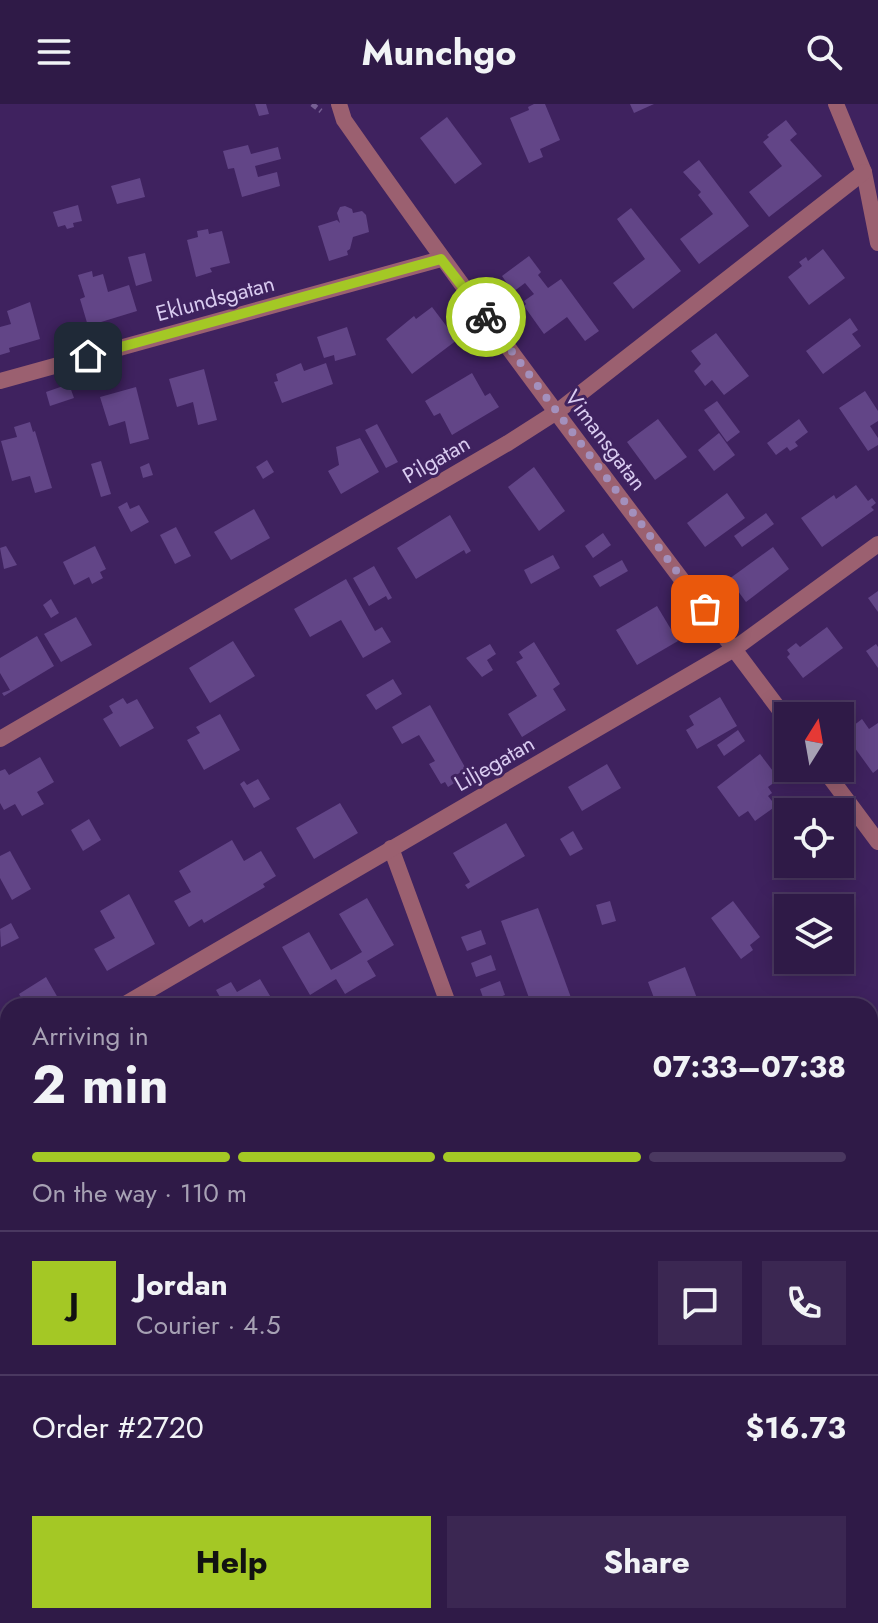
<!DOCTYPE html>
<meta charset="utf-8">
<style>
body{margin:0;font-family:Jost,sans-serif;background:#3b2752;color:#f1f3f6;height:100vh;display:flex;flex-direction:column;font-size:30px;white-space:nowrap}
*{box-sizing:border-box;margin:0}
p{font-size:26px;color:#a7a1b4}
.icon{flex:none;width:44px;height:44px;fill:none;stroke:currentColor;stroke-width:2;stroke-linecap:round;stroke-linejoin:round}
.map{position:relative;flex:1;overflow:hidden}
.drawer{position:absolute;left:0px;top:894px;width:878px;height:626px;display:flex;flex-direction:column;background:#2f1a47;border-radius:24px 24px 0 0;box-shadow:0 4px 20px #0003,0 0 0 2px #4a3860}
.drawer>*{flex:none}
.needle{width:52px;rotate:11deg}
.tools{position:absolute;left:774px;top:598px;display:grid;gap:16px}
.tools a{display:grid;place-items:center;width:80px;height:80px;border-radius:0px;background:#2f1a47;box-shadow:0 4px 20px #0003,0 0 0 2px #4a3860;font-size:40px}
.pin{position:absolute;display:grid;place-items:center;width:68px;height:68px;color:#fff;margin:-34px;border-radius:16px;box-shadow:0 4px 12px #0006}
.courier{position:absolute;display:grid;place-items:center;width:80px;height:80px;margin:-40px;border:6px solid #a4c825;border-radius:50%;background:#fff;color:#222;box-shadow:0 2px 10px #0007}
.headline em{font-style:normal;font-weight:700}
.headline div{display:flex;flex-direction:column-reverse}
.headline{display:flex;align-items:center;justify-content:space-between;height:136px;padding:0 32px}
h1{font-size:52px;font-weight:700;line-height:60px}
.bar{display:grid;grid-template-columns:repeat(4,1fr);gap:12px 8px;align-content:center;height:96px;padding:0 32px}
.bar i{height:10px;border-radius:6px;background:#4a3860}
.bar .current{background:#a4c825}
.bar p{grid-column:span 4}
.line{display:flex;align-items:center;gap:20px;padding:0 32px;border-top:2px solid #4a3860}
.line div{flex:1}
.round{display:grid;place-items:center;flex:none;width:84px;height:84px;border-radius:0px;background:#3b2752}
.button{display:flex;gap:16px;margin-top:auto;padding:16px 32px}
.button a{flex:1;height:92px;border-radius:0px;background:#a4c825;color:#111;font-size:32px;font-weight:700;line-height:92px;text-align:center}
.button a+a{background:#3b2752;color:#f1f3f6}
header{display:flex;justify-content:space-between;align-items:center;height:104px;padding:0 32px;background:#2f1a47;font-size:36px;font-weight:700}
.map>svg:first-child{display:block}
.green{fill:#603606}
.building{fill:#624587}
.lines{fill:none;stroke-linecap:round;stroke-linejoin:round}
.path{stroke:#776094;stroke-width:5;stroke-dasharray:6 4;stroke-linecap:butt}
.street{stroke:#9b6070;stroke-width:16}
.secondary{stroke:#d47691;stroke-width:16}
.done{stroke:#a390bd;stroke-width:8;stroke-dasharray:0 14.4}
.route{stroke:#a4c825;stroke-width:10}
.labels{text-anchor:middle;stroke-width:6;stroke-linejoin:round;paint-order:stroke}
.street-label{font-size:22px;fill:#d9cbf0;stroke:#3f225f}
</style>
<header><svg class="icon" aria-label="menu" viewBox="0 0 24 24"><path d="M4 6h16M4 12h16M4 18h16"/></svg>Munchgo<svg class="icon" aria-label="search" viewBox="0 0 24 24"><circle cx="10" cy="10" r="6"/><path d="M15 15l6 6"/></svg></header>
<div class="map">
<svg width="878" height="1519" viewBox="0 0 878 1519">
<rect width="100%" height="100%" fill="#3f225f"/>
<!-- green -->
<polygon class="green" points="0,1225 8,1238 8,1296 0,1284"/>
<!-- building -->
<g class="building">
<polygon points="255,0 266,0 269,10 259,12"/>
<polygon points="534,0 545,0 560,36 540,45 543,53 529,59 510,14 529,6 528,3"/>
<polygon points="630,0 654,0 634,9"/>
<polygon points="447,13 482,60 455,80 420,34"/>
<polygon points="786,16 797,30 790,36 822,72 769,113 749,88 782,62 763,38 769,33 767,31"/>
<polygon points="248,41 251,50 278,43 281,55 255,62 258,73 277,68 280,82 242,93 234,64 228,65 223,47"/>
<polygon points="699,56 749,122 699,160 680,135 713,110 698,91 701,88 683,68"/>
<polygon points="140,74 145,93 117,100 111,82"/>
<polygon points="78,101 82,117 73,119 74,123 67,125 65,121 58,123 53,108"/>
<polygon points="345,102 352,105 353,109 362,107 366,111 369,128 353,133 350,145 347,147 348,151 329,157 318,122 337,116 340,119 337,109 340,103"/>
<polygon points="631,104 681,167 633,205 613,179 645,155 617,115"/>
<polygon points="208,125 209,130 222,127 230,159 210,164 212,168 196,173 187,136 198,133 197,127"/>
<polygon points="823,145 845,174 809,201 788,173 802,162 799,158 806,153 808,157"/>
<polygon points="145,149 152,177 136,182 128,153"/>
<polygon points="529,152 541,168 538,171 548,184 561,175 599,227 585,237 567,213 544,230 524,202 526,200 524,197 534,190 525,179 513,188 502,172"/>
<polygon points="92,167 93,173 103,170 108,188 129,181 137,207 88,222 80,195 85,193 78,171"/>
<polygon points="30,198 40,235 9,244 10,248 0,251 0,223 11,220 7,207"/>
<polygon points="432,203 457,236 412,270 386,235 414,212 416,215"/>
<polygon points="850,214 858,226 852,230 861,242 823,270 806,247"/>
<polygon points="347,223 356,251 335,257 334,251 324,254 317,233"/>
<polygon points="716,229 749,272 724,291 712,276 705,282 694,267 701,260 691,247"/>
<polygon points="301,259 304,267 326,259 333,280 282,299 274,278 278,277 276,270"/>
<polygon points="204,265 217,316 198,321 193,298 177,303 169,275"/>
<polygon points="472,269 485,292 490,289 499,303 452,331 440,309 434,312 425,297"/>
<polygon points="69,280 74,294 50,302 46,288"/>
<polygon points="136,283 149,335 130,340 125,317 109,322 100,293"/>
<polygon points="865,287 878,307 878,317 870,322 878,334 878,341 868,347 839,304"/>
<polygon points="717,297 740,328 727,338 704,306"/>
<polygon points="658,315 687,353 655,376 627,338"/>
<polygon points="799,315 808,328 795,338 798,342 790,347 787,343 776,351 767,339"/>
<polygon points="30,318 33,328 35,327 52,384 35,389 30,372 12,377 1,337 17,333 14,323"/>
<polygon points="377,320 398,358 386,364 365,326"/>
<polygon points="719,329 735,351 714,367 698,346"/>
<polygon points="360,334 379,368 341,390 328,367 339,361 336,343"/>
<polygon points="267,356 274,368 263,375 256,363"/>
<polygon points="101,357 111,390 101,393 91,360"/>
<polygon points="149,359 153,371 143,374 140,363"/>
<polygon points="534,363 565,407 539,427 508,383"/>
<polygon points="856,381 868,397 872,394 876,399 871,403 874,406 822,443 801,414 834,391 836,395"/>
<polygon points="727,389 745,414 705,443 687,419"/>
<polygon points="127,398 130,405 139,401 149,418 131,428 118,403"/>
<polygon points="254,405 270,434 231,456 214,428"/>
<polygon points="766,409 774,420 742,443 734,432"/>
<polygon points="450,411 471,447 466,450 464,446 416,475 397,444"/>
<polygon points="176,423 191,452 175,460 160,431"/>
<polygon points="603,429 611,441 593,454 585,442"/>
<polygon points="6,442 17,461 4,465 0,444"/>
<polygon points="95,442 106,465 100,468 103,474 92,480 89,473 74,481 63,458"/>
<polygon points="773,443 789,465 746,498 729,475"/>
<polygon points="553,451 560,464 531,480 524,466"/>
<polygon points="622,456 628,467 600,483 593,472"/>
<polygon points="374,462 392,494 388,496 386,492 369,502 353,474"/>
<polygon points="346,475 375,527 382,523 391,538 363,554 341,516 310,533 294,505"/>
<polygon points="878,487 878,508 868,494"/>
<polygon points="51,495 59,509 51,514 43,501"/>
<polygon points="657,502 678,537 637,561 616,526"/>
<polygon points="76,513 92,541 61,558 44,530"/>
<polygon points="827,523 843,544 803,574 787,553 790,550 787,546 796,539 800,543"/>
<polygon points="37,532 54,562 4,592 2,589 10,586 0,569 0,554"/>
<polygon points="233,537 255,572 210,599 189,564"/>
<polygon points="534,538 560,580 553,585 566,606 522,633 508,610 537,592 516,558 523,554 519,548"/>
<polygon points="490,540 496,550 487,556 493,566 482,573 466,554"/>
<polygon points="876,540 878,543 878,564 866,547"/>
<polygon points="393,575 402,590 376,606 366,591"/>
<polygon points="720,593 737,622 697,645 686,626 694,621 689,612"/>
<polygon points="123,594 127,600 137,595 154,624 120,643 103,615 113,609 109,602"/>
<polygon points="430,601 466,665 453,673 456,678 448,683 445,678 441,680 429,660 435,657 419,631 402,640 392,623"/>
<polygon points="220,610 240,646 204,666 187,636 200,629 196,623"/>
<polygon points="862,615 869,625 878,619 878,665 873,669 844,629"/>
<polygon points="738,626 745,637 724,652 717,641"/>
<polygon points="760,650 779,675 768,683 772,689 768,692 776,702 755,717 748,707 739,713 717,683"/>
<polygon points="40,653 54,678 37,688 44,700 22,712 15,700 4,706 0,699 0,667 5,665 9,671"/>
<polygon points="607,660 621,684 582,707 568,683"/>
<polygon points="258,675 270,695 254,704 240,680 244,677 247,681"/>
<polygon points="340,699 358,729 314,755 296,724"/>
<polygon points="89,715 101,736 83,747 71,726"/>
<polygon points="506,719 525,752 468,785 465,781 470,778 453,749"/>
<polygon points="573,727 583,745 570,752 560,735"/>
<polygon points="232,736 244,757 261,747 276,772 263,780 265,783 204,819 202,815 189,823 174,797 191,788 179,767"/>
<polygon points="10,747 31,785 12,796 0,774 0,752"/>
<polygon points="129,790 155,840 107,867 94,845 115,834 100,807"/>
<polygon points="367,794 394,841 367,857 376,872 360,881 345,890 336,875 310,891 282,843 309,828 331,866 347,857 362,848 339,810"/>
<polygon points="610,797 616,817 602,821 596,801"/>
<polygon points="733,797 760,833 750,841 753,846 741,855 711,814"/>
<polygon points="538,804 557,855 574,902 532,902 529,894 501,817"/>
<polygon points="11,819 19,834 1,843 0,825"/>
<polygon points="481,826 486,840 467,847 461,833"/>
<polygon points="491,851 496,866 476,873 471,859"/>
<polygon points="685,863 700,902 657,902 648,878"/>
<polygon points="46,873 58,894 53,897 56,902 26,902 19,890"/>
<polygon points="260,875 276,902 225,902 216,886 231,878 237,888"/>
<polygon points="500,877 505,891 485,899 480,885"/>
<polygon points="820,892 828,902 807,902"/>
<polygon points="8,1010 7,1044 8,1075 2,1065 0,1066 0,1014"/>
<polygon points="878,1243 878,1290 870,1296 870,1248"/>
<polygon points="266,1512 303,1512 307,1519 254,1519"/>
<polygon points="508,1512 553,1512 557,1519 498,1519"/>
<polygon points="672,1512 702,1512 707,1519 673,1519 669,1514"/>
<polygon points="803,1512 818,1512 823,1519 803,1519 800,1514"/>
</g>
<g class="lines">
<!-- path -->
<g class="path">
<polyline points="312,0 321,7"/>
<polyline points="0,1389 8,1403"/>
<polyline points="38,1512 48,1512"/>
<polyline points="69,1512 71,1519"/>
</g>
<!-- street -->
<g class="street">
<path d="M339 0 344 16C487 220 639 418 788 617"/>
<polyline points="836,0 864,68 878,139"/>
<polyline points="0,277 441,155"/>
<polyline points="0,635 508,339 558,307 864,68"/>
<polyline points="823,664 878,738"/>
<polyline points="391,744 449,902"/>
<polyline points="122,902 734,545 878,440"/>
<polyline points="0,974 8,969"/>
<polyline points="870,1148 878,1145"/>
<polyline points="0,1206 8,1218"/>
<polyline points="870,1386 878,1398"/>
<polyline points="591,1512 596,1519"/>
<polyline points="0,1516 8,1511"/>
<polyline points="171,1519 182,1512"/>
</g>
<!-- secondary -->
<g class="secondary">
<polyline points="0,1339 8,1353"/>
<polyline points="99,1512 103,1519"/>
</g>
</g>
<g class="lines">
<!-- done -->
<polyline class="done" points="486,213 705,505"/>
<!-- route -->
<polyline class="route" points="88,252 441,155 486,213"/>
</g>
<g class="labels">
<!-- street labels -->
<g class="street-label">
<text transform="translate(215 194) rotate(-15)" y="8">Eklundsgatan</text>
<text transform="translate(606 336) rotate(53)" y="8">Vimansgatan</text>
<text transform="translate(436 355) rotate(-30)" y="8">Pilgatan</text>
<text transform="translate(494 659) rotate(-30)" y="8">Liljegatan</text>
</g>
</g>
</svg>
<div class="tools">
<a><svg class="needle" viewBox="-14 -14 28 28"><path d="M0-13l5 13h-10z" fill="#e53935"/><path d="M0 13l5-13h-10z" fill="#a7a1b4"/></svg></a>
<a><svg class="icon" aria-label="locate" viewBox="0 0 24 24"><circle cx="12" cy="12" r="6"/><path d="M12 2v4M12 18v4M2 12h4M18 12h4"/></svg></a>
<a><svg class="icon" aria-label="layers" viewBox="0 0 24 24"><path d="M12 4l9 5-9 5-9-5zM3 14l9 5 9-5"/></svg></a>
</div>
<div class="pin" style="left:705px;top:505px;background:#ea580c"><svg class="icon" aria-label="bag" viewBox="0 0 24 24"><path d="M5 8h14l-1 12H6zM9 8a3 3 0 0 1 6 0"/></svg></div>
<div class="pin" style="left:88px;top:252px;background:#1f2937"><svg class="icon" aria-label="home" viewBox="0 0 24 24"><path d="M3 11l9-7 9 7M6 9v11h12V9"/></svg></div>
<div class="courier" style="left:486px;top:213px"><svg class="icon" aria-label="bike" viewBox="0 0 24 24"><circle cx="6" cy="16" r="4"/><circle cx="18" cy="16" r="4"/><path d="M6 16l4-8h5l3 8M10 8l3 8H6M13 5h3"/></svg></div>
<section class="drawer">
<div class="headline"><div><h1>2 min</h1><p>Arriving in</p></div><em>07:33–07:38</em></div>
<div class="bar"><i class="current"></i><i class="current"></i><i class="current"></i><i></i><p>On the way · 110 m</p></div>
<div class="line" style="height:144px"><b class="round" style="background:#a4c825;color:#111">J</b><div><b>Jordan</b><p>Courier · 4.5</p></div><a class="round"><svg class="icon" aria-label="chat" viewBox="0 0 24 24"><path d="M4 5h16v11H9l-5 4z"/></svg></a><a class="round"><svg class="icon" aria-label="phone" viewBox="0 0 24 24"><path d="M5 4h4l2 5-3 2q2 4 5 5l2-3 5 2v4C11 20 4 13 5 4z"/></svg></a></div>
<div class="line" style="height:104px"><div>Order #2720</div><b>$16.73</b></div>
<div class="button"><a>Help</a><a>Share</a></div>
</section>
</div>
